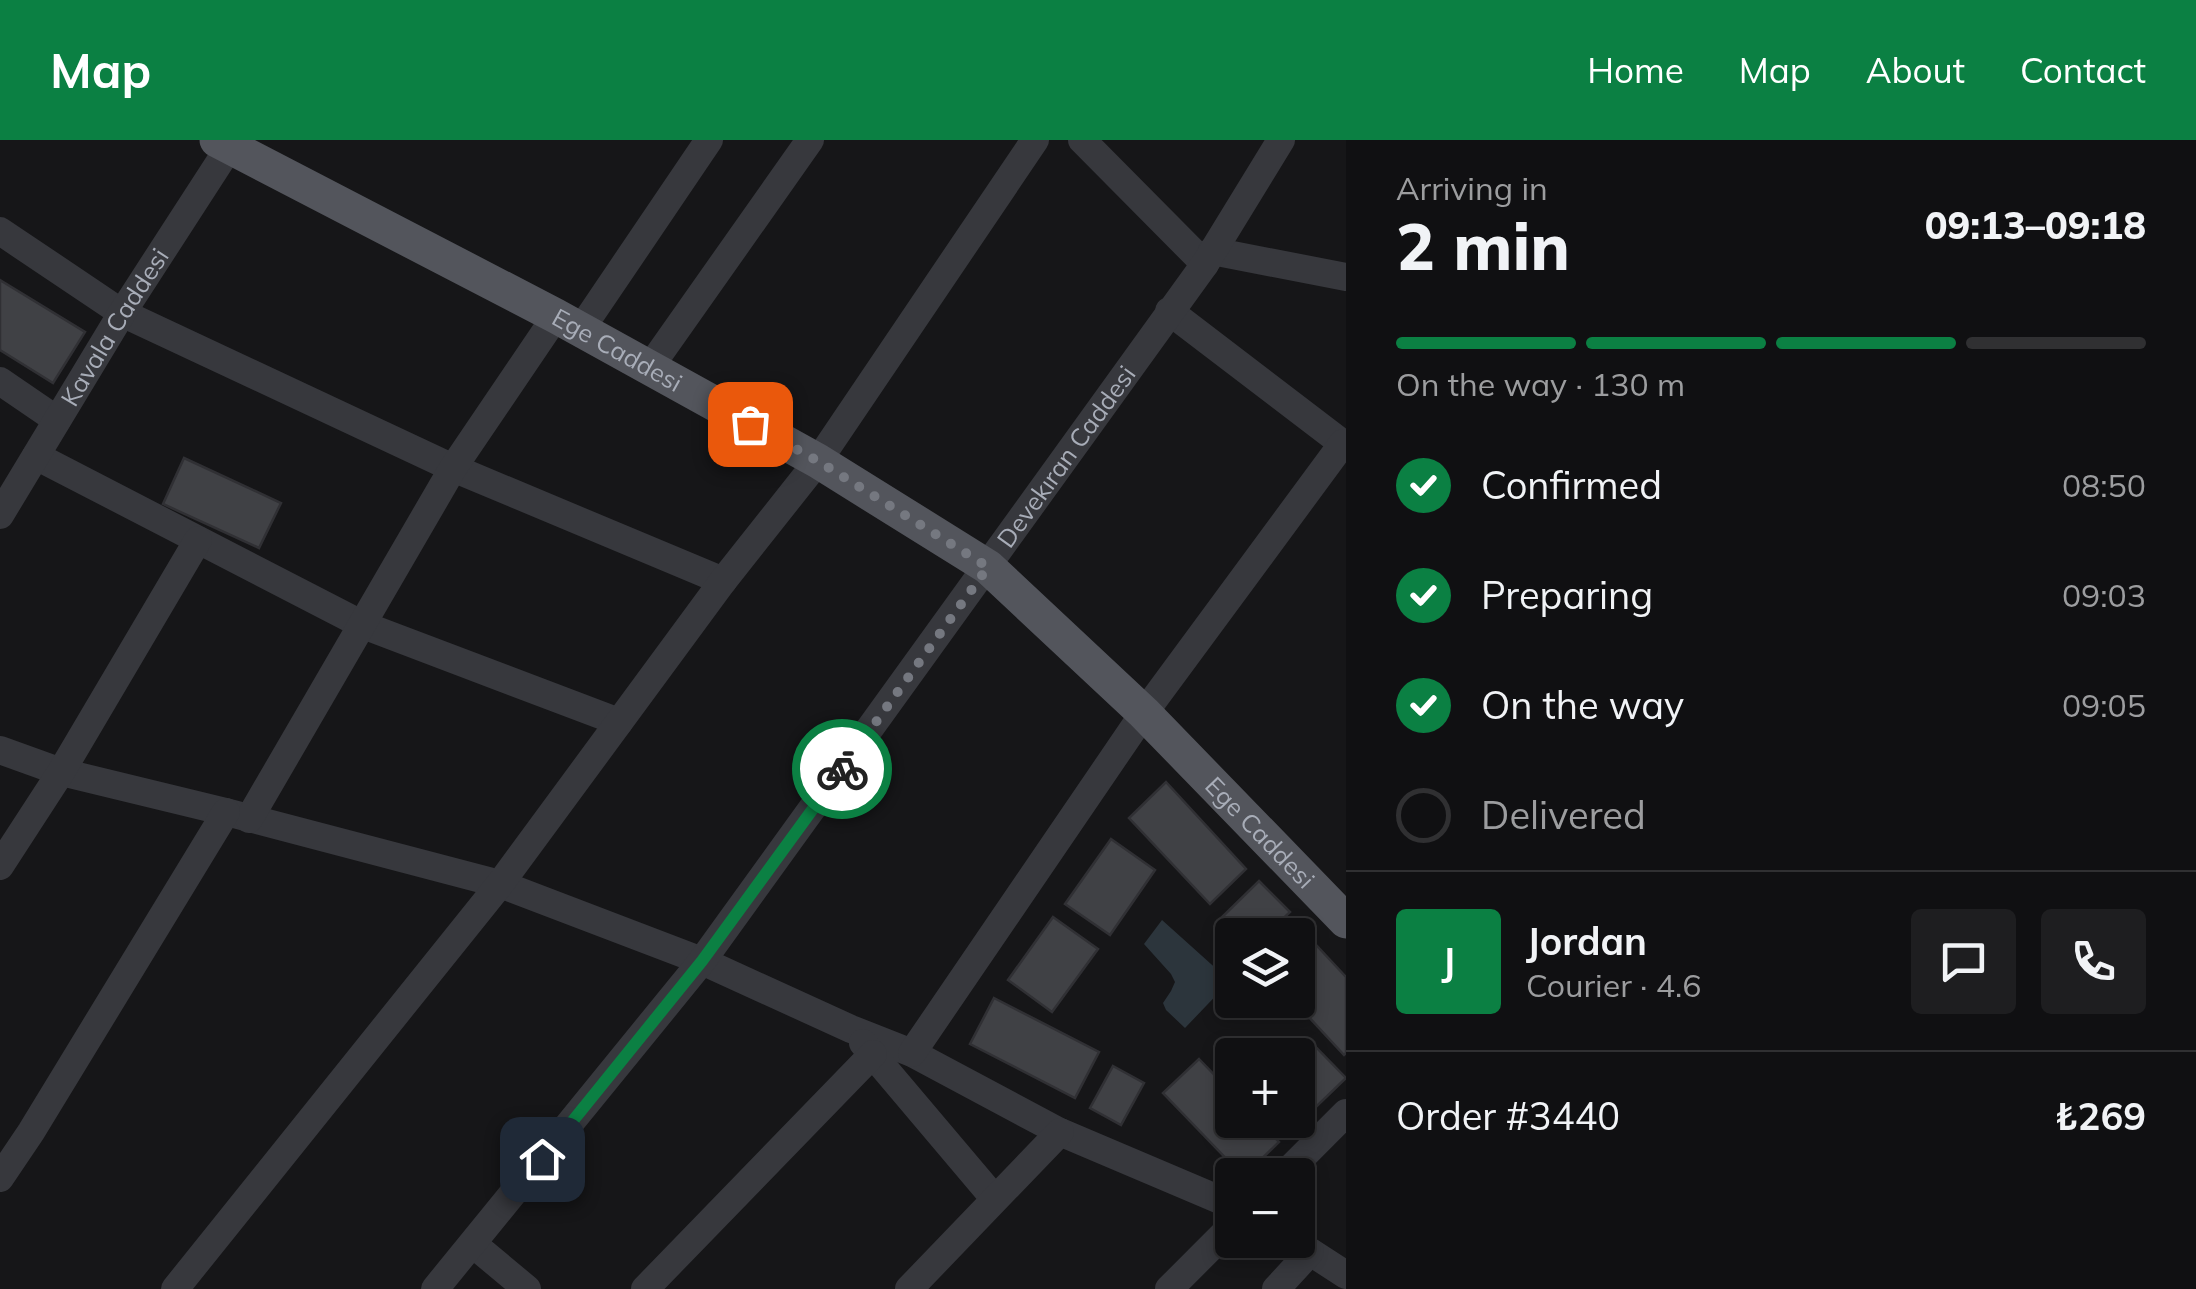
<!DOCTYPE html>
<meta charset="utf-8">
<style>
body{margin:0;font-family:Mulish,sans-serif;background:#1e1e20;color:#f1f3f6;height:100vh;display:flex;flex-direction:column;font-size:38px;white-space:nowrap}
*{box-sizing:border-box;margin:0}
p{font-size:32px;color:#9c9d9f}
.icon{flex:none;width:55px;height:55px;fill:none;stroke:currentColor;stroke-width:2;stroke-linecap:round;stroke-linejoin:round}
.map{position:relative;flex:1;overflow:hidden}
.drawer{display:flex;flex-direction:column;background:#101012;width:850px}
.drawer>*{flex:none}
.fabs{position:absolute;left:1215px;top:778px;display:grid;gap:20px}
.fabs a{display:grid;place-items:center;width:100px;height:100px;border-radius:10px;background:#101012;box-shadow:0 5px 15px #0003,0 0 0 2px #303032;font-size:50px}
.pin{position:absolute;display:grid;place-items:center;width:85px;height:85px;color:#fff;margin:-42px;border-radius:20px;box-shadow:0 5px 15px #0006}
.courier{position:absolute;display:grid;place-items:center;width:100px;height:100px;margin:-50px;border:8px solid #0b8043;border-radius:50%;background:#fff;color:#222;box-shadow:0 2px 12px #0007}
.headline em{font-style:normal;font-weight:800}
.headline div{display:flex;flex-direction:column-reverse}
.headline{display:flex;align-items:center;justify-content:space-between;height:170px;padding:0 50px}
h1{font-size:65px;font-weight:800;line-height:75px}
.bar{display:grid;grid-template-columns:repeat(4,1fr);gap:15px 10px;align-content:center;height:120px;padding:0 50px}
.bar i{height:12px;border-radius:8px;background:#303032}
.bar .current{background:#0b8043}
.bar p{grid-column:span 4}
.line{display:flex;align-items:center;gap:25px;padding:0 50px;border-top:2px solid #303032}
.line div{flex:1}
.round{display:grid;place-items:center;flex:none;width:105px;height:105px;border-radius:10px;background:#1e1e20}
ol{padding:0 50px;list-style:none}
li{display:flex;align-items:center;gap:30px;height:110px}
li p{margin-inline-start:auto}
li .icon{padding:10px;border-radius:50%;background:#0b8043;color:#fff;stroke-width:4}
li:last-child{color:#9c9d9f}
li i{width:55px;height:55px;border:5px solid #303032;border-radius:50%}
header{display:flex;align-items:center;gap:60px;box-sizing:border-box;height:140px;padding:0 50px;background:#0b8043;color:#fff}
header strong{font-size:48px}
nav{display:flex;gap:55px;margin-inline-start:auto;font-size:35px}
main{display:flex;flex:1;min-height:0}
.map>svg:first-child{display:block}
.water{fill:#2c353c}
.building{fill:#404145;stroke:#303034;stroke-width:2.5}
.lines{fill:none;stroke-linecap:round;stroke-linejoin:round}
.minor{stroke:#37383d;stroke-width:28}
.major{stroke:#53555c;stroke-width:35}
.done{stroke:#757880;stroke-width:10;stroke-dasharray:0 18}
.route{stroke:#0b8043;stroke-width:12}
.labels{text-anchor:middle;stroke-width:8;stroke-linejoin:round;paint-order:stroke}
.street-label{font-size:25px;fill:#a8adb8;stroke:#111113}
</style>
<header>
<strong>Map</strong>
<nav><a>Home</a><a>Map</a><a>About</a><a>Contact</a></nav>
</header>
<main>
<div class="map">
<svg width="1346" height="1149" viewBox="0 0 1346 1149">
<rect width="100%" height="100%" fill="#161618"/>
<!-- water -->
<polygon class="water" points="1162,780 1221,833 1228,843 1185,888 1166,870 1163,863 1171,851 1175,842 1171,834 1144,804"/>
<!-- building -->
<g class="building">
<polygon points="0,140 85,192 53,243 0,210"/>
<polygon points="184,318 281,363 259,408 163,364"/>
<polygon points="1166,642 1246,729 1210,764 1129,678"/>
<polygon points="1111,699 1155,730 1110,795 1065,764"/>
<polygon points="1259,741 1290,772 1266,795 1234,795 1219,780"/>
<polygon points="1053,777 1098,809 1052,872 1008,840"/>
<polygon points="1305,793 1346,837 1346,913 1344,915 1293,860 1298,860 1298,800"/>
<polygon points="994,858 1099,912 1075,958 970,904"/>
<polygon points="1309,900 1346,938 1293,989 1285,980 1298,980 1298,915 1293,915"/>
<polygon points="1199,919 1232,953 1232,980 1258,980 1279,1002 1245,1035 1242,1035 1163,953"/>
<polygon points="1113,926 1144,943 1121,985 1090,968"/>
</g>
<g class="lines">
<!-- minor -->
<g class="minor">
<polyline points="1082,0 1205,124"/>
<polyline points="0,91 122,173 453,328 723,441"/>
<polyline points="1212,111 1346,137"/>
<polyline points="1169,171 1346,306"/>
<polyline points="581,189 709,0"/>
<polyline points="650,227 810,0"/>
<polyline points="0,241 57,280"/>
<polyline points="36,316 363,485 619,582"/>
<path id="s1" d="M0 375 122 173 234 0"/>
<polyline points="0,610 61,632 226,672 500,744 702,821 851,889 912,913 1060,992 1232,1065"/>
<polyline points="249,679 453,328 556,176"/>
<polyline points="0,726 61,632 198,400"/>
<polyline points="863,903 994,1058"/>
<polyline points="912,913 1144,573 1343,303"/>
<polyline points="1284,1035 1346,973"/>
<polyline points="0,1038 31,992 226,672"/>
<polyline points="1292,1100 1346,1135"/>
<polyline points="473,1104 527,1149"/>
<polyline points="175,1149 500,744 723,441 818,321 1035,0"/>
<path id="s2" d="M435 1149 702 821 1205 124 1281 0"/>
<polyline points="645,1149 873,914"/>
<polyline points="909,1149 1060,992"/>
<polyline points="1169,1149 1232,1086"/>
<polyline points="1276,1149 1310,1112"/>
</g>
<!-- major -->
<path class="major" id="s3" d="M217 0 556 176 818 321 988 427 1144 573 1346 781"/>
</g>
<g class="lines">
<!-- done -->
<polyline class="done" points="750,284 818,321 988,427 842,629"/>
<!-- route -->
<polyline class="route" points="542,1019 702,821 842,629"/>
</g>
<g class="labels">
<!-- street labels -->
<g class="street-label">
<text dy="9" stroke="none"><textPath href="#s1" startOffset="220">Kavala Caddesi</textPath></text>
<text dy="9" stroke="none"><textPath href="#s3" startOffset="452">Ege Caddesi</textPath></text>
<text dy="9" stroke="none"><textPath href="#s2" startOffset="1045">Devekıran Caddesi</textPath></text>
<text dy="9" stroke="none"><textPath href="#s3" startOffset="1262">Ege Caddesi</textPath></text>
</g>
</g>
</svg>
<div class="fabs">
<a><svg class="icon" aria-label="layers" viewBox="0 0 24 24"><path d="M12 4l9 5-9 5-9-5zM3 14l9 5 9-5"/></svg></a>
<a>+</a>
<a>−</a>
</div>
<div class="pin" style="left:750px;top:284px;background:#ea580c"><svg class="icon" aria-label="bag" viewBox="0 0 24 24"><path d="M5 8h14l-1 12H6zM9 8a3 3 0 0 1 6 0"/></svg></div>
<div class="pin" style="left:542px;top:1019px;background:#1f2937"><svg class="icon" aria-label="home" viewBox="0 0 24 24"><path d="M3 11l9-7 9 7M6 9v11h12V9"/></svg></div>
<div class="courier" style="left:842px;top:629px"><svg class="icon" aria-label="bike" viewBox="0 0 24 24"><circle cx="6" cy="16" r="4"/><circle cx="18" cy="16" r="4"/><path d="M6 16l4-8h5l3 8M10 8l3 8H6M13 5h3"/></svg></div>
</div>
<section class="drawer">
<div class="headline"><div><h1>2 min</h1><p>Arriving in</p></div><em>09:13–09:18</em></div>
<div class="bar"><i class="current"></i><i class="current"></i><i class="current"></i><i></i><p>On the way · 130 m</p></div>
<ol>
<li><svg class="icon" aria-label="check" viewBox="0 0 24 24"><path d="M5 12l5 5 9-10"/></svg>Confirmed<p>08:50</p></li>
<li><svg class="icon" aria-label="check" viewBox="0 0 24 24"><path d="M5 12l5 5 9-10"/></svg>Preparing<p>09:03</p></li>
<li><svg class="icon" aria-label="check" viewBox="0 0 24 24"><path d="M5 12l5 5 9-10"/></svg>On the way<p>09:05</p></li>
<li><i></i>Delivered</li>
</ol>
<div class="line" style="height:180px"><b class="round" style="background:#0b8043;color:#fff">J</b><div><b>Jordan</b><p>Courier · 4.6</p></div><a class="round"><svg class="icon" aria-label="chat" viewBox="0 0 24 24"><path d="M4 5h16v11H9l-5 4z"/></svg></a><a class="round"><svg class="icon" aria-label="phone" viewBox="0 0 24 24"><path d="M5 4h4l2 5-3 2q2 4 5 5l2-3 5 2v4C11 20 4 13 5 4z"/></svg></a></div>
<div class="line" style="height:130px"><div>Order #3440</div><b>₺269</b></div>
</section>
</main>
